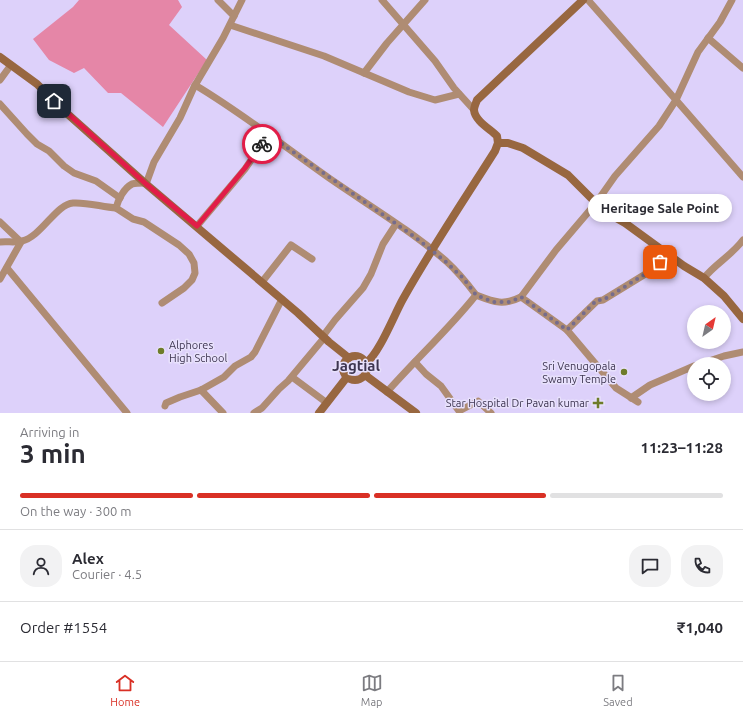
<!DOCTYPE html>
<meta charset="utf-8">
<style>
body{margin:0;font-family:Ubuntu,sans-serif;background:#f2f2f3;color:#2b2b33;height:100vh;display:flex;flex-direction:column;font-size:15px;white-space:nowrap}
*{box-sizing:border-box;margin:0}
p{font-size:13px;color:#7c7c81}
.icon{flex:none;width:22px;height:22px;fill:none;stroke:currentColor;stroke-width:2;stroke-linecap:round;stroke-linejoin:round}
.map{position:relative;height:413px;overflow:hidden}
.sheet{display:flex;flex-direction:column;background:#fff;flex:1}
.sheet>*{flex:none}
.needle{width:26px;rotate:34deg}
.controls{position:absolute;left:687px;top:305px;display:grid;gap:8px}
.controls a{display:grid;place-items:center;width:44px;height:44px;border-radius:50%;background:#fff;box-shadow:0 2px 6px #0003;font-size:20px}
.pin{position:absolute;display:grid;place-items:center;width:34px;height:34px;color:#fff;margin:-17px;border-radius:8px;box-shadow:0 2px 6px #0006}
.courier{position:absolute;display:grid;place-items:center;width:40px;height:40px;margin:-20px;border:3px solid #e11d48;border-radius:50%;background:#fff;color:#222;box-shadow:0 1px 5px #0007}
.bubble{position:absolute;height:28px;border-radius:14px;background:#fff;box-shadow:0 2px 6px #0003;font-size:13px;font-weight:700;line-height:28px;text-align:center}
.summary em{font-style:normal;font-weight:700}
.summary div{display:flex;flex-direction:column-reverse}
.summary{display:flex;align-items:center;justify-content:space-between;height:68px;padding:0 20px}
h1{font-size:26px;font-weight:700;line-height:30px}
.bar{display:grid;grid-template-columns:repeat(4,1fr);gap:6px 4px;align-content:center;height:48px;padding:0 20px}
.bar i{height:5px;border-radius:3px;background:#e1e1e2}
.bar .active{background:#d93025}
.bar p{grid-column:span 4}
.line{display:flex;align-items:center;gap:10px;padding:0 20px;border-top:1px solid #e1e1e2}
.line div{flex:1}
.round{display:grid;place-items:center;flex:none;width:42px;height:42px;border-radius:16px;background:#f2f2f3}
.dock{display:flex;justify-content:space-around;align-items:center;height:56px;border-top:1px solid #e1e1e2;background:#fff;font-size:11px;color:#7c7c81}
.dock a{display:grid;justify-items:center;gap:2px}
.dock .active{color:#d93025}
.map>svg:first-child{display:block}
.forest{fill:#e586a7}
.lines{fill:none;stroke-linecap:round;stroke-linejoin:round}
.street{stroke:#af8c73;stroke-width:7}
.secondary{stroke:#986740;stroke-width:8}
.done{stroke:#766c8c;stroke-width:4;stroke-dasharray:0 7.2}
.route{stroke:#e11d48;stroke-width:5}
.poi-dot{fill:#6e7c29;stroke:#e8e1fc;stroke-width:1.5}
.labels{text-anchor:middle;stroke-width:3;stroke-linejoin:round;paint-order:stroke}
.poi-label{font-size:11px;fill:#3e3651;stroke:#e8e1fc;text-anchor:end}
.district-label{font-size:15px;font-weight:bold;fill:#3e3651;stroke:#e8e1fc}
</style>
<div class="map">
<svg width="743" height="413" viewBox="0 0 743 413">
<rect width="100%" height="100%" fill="#ddd1fa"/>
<!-- forest -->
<polygon class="forest" points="79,0 178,0 182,7 169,25 207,60 163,127 121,93 108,93 84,68 74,73 49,60 33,39 73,7"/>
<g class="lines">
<!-- street -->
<g class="street">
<polyline points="218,0 234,16"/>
<polyline points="382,0 435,61 454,88 474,110"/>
<polyline points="732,0 720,22 698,52 676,100 743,177"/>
<polyline points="230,25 324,56 409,92 435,100 459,94"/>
<polyline points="708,38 743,68"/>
<polyline points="364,73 387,43 425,0"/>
<polyline points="0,80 11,65"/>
<path d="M195 85C242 113 285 147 329 178 368 205 410 230 446 261 457 271 467 283 476 295 449 329 416 359 387 392"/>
<polyline points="0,104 27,134 37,144 49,151 64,166 74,173 96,181 120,198"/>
<polyline points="146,184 154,162 180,118 194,87 223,38 242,0"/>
<polyline points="116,208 133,219 144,222 179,245 189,254 194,263 195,273 192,280 184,288 162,303"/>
<polyline points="0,222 21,242 0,279"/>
<polyline points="197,226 245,169 269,134"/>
<path d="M0 242C7 241 15 243 22 241 41 237 56 204 73 203 87 202 102 207 116 208 118 200 124 188 132 184 136 183 142 183 145 183"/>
<polyline points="7,268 127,413"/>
<path d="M704 278C715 264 732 255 743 240"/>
<polyline points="262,282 291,245 312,259"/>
<path d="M476 295C494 302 503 306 521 297L567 330 616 388 638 402"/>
<polyline points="521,297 556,250 596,203 615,176 659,126 676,100 588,0"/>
<polyline points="567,330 597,301 603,300 652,270 669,254"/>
<polyline points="323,336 335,320 363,288 371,274 383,244 396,224"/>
<polyline points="415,362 426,374 441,386 459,411 478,401 491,413"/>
<polyline points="700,364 724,356 743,352"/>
<polyline points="292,377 327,403"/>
<polyline points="201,390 223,413"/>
<polyline points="631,398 650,385 694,366"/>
<polyline points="165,406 166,403 180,397 201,390 224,377 235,366 251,357 255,352 282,299"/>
<polyline points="254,413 262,408 279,389 288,381 324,338"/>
</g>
<!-- secondary -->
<g class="secondary">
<polyline points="0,57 37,84 62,109 146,184 298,313 329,342 349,358"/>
<polyline points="498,143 508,143 523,148 568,175 596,203 611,215 625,223 684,266 704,278 724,296 743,319"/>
<circle cx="355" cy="368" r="12"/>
<path d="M366 363C379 354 394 315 403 299 431 249 464 200 495 151L498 143 497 136C490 129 475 121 474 110 474 107 476 103 477 100L583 0"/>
<polyline points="365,375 416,413"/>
<polyline points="319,413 347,377"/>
</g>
</g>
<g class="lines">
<!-- done -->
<polyline class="done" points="262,144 269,134 286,147 415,237 445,261 463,278 476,295 493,302 510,302 521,297 567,330 597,300 603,300 652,270 660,262"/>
<!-- route -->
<polyline class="route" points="54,101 146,184 197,226 245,168 262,144"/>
</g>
<!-- markers -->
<g class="poi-dot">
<circle cx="161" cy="351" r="4"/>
<circle cx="624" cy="372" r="4"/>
<path d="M596 397h4v4h4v4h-4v4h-4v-4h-4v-4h4z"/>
</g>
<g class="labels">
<!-- poi labels -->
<g class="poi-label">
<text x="169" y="349" text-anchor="start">Alphores<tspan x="169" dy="13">High School</tspan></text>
<text x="616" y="370">Sri Venugopala<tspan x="616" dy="13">Swamy Temple</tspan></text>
<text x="589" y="407">Star Hospital Dr Pavan kumar</text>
</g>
<!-- district labels -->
<g class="district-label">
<text x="356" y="371">Jagtial</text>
</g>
</g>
</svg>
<div class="controls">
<a><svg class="needle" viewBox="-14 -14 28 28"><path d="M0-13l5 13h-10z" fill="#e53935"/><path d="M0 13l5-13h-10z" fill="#7c7c81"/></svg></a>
<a><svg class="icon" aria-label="locate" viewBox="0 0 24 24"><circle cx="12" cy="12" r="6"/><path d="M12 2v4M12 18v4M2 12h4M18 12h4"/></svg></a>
</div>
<div class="pin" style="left:660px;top:262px;background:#ea580c"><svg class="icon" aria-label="bag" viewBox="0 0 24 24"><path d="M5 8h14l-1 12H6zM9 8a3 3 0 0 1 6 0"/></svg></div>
<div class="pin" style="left:54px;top:101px;background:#1f2937"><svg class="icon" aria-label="home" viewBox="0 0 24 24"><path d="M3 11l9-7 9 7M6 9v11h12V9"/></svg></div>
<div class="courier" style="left:262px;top:144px"><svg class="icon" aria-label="bike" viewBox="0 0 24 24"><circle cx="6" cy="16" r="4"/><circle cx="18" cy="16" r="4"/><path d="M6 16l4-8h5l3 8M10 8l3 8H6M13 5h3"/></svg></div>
<div class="bubble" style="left:588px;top:194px;width:144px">Heritage Sale Point</div>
</div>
<section class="sheet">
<div class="summary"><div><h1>3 min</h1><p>Arriving in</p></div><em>11:23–11:28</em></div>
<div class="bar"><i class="active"></i><i class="active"></i><i class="active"></i><i></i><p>On the way · 300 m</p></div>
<div class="line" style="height:72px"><a class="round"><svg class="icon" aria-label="person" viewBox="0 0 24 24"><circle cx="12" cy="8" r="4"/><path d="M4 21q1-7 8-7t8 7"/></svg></a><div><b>Alex</b><p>Courier · 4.5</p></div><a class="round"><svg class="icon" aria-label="chat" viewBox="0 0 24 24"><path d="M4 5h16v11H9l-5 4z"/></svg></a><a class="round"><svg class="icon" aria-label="phone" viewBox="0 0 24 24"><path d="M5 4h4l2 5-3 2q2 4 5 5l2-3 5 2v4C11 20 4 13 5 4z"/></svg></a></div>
<div class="line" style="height:52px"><div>Order #1554</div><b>₹1,040</b></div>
</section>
<nav class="dock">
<a class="active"><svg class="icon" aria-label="home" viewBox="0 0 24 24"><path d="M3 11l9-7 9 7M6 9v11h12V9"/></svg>Home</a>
<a><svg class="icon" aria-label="map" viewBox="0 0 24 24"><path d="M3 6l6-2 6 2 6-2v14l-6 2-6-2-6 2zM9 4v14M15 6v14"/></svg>Map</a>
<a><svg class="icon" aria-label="saved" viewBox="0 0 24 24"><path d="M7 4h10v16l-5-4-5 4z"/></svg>Saved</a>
</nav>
